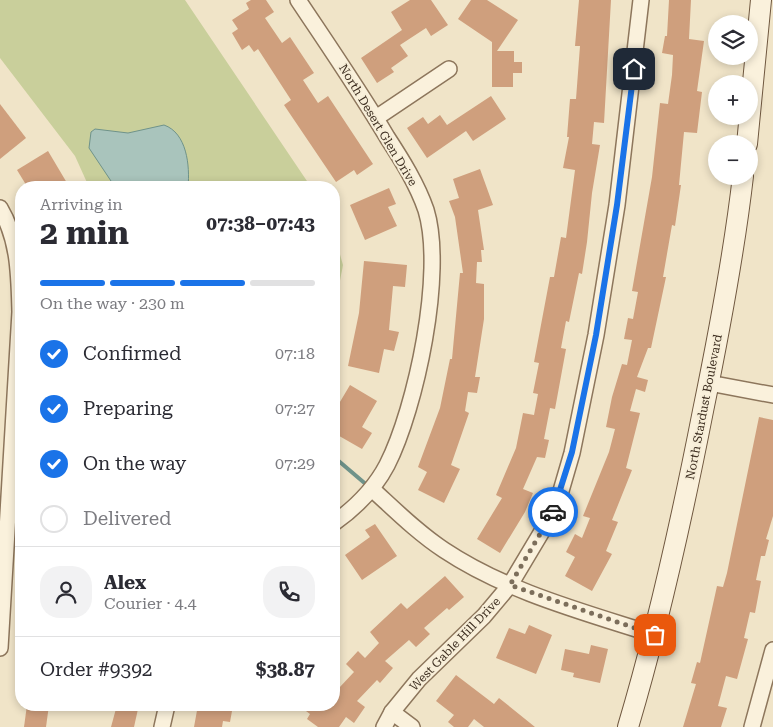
<!DOCTYPE html>
<meta charset="utf-8">
<style>
body{margin:0;font-family:"Roboto Serif",serif;background:#f2f2f3;color:#2b2b33;height:100vh;display:flex;flex-direction:column;font-size:19px;white-space:nowrap}
*{box-sizing:border-box;margin:0}
p{font-size:16px;color:#7c7c81}
.icon{flex:none;width:28px;height:28px;fill:none;stroke:currentColor;stroke-width:2;stroke-linecap:round;stroke-linejoin:round}
.map{position:relative;flex:1;overflow:hidden}
.details{position:absolute;left:15px;top:181px;width:325px;height:530px;display:flex;flex-direction:column;background:#fff;border-radius:20px;box-shadow:0 2px 8px #0003}
.details>*{flex:none}
.controls{position:absolute;left:708px;top:15px;display:grid;gap:10px}
.controls a{display:grid;place-items:center;width:50px;height:50px;border-radius:50%;background:#fff;box-shadow:0 2px 8px #0003;font-size:25px}
.pin{position:absolute;display:grid;place-items:center;width:42px;height:42px;color:#fff;margin:-21px;border-radius:10px;box-shadow:0 2px 8px #0006}
.courier{position:absolute;display:grid;place-items:center;width:50px;height:50px;margin:-25px;border:4px solid #1a73e8;border-radius:50%;background:#fff;color:#222;box-shadow:0 1px 6px #0007}
.overview em{font-style:normal;font-weight:700}
.overview div{display:flex;flex-direction:column-reverse}
.overview{display:flex;align-items:center;justify-content:space-between;height:85px;padding:0 25px}
h1{font-size:32px;font-weight:700;line-height:38px}
.bar{display:grid;grid-template-columns:repeat(4,1fr);gap:8px 5px;align-content:center;height:60px;padding:0 25px}
.bar i{height:6px;border-radius:4px;background:#e1e1e2}
.bar .current{background:#1a73e8}
.bar p{grid-column:span 4}
.line{display:flex;align-items:center;gap:12px;padding:0 25px;border-top:1px solid #e1e1e2}
.line div{flex:1}
.round{display:grid;place-items:center;flex:none;width:52px;height:52px;border-radius:20px;background:#f2f2f3}
ol{padding:0 25px;list-style:none}
li{display:flex;align-items:center;gap:15px;height:55px}
li p{margin-inline-start:auto}
li .icon{padding:5px;border-radius:50%;background:#1a73e8;color:#fff;stroke-width:4}
li:last-child{color:#7c7c81}
li i{width:28px;height:28px;border:2px solid #e1e1e2;border-radius:50%}
.map>svg:first-child{display:block}
.green{fill:#c9cf9b}
.water{fill:#a9c4bc;stroke:#6f938a}
.lines{fill:none;stroke-linecap:round;stroke-linejoin:round}
.stream{stroke:#6f938a;stroke-width:4}
.building{fill:#cf9f7d}
.street-casing{stroke:#8d765c;stroke-width:18}
.secondary-casing{stroke:#6f573f;stroke-width:22}
.street{stroke:#faf1dc;stroke-width:15}
.secondary{stroke:#faf1dc;stroke-width:20}
.done{stroke:#7c6e5b;stroke-width:5;stroke-dasharray:0 9}
.route{stroke:#1a73e8;stroke-width:6}
.labels{text-anchor:middle;stroke-width:4;stroke-linejoin:round;paint-order:stroke}
.street-label{font-size:12px;fill:#3d2e20;stroke:#f7eed8}
</style>
<div class="map">
<svg width="773" height="727" viewBox="0 0 773 727">
<rect width="100%" height="100%" fill="#f0e4c8"/>
<!-- green -->
<g class="green">
<polygon points="0,0 185,0 311,187 89,187 75,156 0,58"/>
<polygon points="334,233 343,265 334,312"/>
</g>
<!-- water -->
<path class="water" d="M164 125C187 133 190 166 188 187H115L89 148 91 132 95 129 128 133Z"/>
<g class="lines">
<!-- stream -->
<polyline class="stream" points="334,457 368,486"/>
</g>
<!-- building -->
<g class="building">
<polygon points="251,0 266,0 274,12 265,18 282,43 290,37 314,73 303,80 318,103 328,96 373,164 357,175 354,170 336,182 284,105 291,100 258,49 254,52 249,45 242,50 232,33 238,29 232,20 249,9 246,3"/>
<polygon points="410,0 431,0 448,25 431,36 426,28 400,45 408,56 391,68 394,72 377,83 361,58 402,30 391,12"/>
<polygon points="471,0 487,0 518,20 497,51 514,51 514,62 522,62 522,73 513,73 513,87 492,87 492,42 458,19"/>
<polygon points="579,0 611,0 604,123 594,122 592,144 600,145 592,193 587,242 582,274 579,273 569,322 566,321 561,348 566,349 555,409 550,408 544,439 549,440 545,458 537,457 523,489 533,493 525,512 500,553 477,539 502,498 496,495 516,448 523,413 534,415 538,394 533,393 539,363 534,362 550,277 554,277 561,237 566,238 575,170 563,168 569,137 567,137 570,99 576,99 580,46 575,46"/>
<polygon points="669,0 691,0 689,39 704,41 697,91 702,92 697,133 684,132 679,185 681,185 675,226 672,225 663,277 666,277 651,348 648,348 637,377 648,380 645,392 636,389 630,411 640,413 626,468 632,470 612,520 618,522 606,551 612,554 592,591 565,576 575,557 566,552 575,534 582,538 590,518 583,516 609,452 615,429 606,427 612,397 622,364 627,365 632,340 624,339 628,318 633,319 638,292 632,291 652,177 660,103 668,104 672,75 673,55 662,53 665,36 667,36"/>
<polygon points="491,96 506,119 473,141 466,131 427,158 407,128 423,117 428,124 440,115 447,125"/>
<polygon points="0,104 26,138 0,159"/>
<polygon points="48,151 70,188 28,188 17,170"/>
<polygon points="480,169 493,205 478,210 484,250 481,250 482,262 477,262 476,283 484,284 484,319 475,377 480,377 477,393 468,392 465,411 469,413 451,465 460,469 444,503 418,490 427,472 418,467 440,408 450,359 452,359 460,273 463,273 455,217 449,201 459,198 453,179"/>
<polygon points="389,188 396,204 388,207 397,226 365,240 350,205"/>
<polygon points="364,261 407,265 405,287 393,286 389,330 399,332 394,351 384,349 379,373 348,366 359,313"/>
<polygon points="350,385 377,401 362,427 372,433 362,449 334,433 334,412"/>
<polygon points="759,417 773,420 773,516 766,539 769,540 765,556 761,556 756,580 761,581 755,613 750,612 744,638 748,639 737,679 726,676 718,706 727,708 721,727 683,727 696,684 691,683 697,662 700,663 717,586 723,587 727,573"/>
<polygon points="375,524 397,556 362,580 345,555 370,537 365,530"/>
<polygon points="445,576 464,597 449,610 447,608 424,628 430,634 416,647 409,640 385,661 393,668 380,683 377,680 357,701 365,707 354,723 346,717 339,727 318,727 307,719 310,714 298,705 334,705 334,684 339,688 354,672 346,664 358,651 365,658 379,643 370,632 401,603 407,609"/>
<polygon points="529,625 552,635 536,674 496,658 509,628 525,634"/>
<polygon points="591,645 608,649 600,683 573,677 574,673 561,670 565,649 589,654"/>
<polygon points="456,675 494,704 499,698 535,727 484,727 474,719 468,727 454,727 448,722 454,715 436,701"/>
<polygon points="27,705 49,705 46,727 24,727"/>
<polygon points="117,705 138,709 134,727 111,727"/>
<polygon points="198,705 232,711 230,722 223,721 222,727 194,727"/>
</g>
<g class="lines">
<!-- street casing -->
<g class="street-casing">
<g id="street">
<path d="M298 0C328 45 359 90 387 137 402 160 417 184 426 210 445 272 416 408 387 465 375 488 355 508 334 523"/>
<polyline points="376,118 449,69"/>
<path d="M0 208C19 240 19 276 20 312L0 648"/>
<polyline points="709,383 773,395"/>
<path d="M372 489C395 510 418 533 444 550 507 592 584 612 655 635"/>
<polyline points="392,712 412,727"/>
<polyline points="162,727 167,705"/>
<polyline points="384,727 392,712 419,679 484,616 510,585 556,508 572,453 596,335 617,205 641,0"/>
<polyline points="752,727 773,650"/>
</g>
</g>
<!-- secondary casing -->
<g class="secondary-casing">
<g id="secondary">
<polyline points="747,144 761,0"/>
<path d="M628 727C659 623 682 518 703 411 719 333 734 255 743 176"/>
</g>
</g>
<!-- street -->
<use href="#street" class="street"/>
<!-- secondary -->
<use href="#secondary" class="secondary"/>
</g>
<g class="lines">
<!-- done -->
<polyline class="done" points="553,512 510,585 655,635"/>
<!-- route -->
<polyline class="route" points="553,512 572,452 596,335 617,205 634,69"/>
</g>
<g class="labels">
<!-- street labels -->
<g class="street-label">
<text transform="translate(378 125) rotate(59)" y="4">North Desert Glen Drive</text>
<text transform="translate(704 407) rotate(-79)" y="4">North Stardust Boulevard</text>
<text transform="translate(455 644) rotate(-46)" y="4">West Gable Hill Drive</text>
</g>
</g>
</svg>
<div class="controls">
<a><svg class="icon" aria-label="layers" viewBox="0 0 24 24"><path d="M12 4l9 5-9 5-9-5zM3 14l9 5 9-5"/></svg></a>
<a>+</a>
<a>−</a>
</div>
<div class="pin" style="left:655px;top:635px;background:#ea580c"><svg class="icon" aria-label="bag" viewBox="0 0 24 24"><path d="M5 8h14l-1 12H6zM9 8a3 3 0 0 1 6 0"/></svg></div>
<div class="pin" style="left:634px;top:69px;background:#1f2937"><svg class="icon" aria-label="home" viewBox="0 0 24 24"><path d="M3 11l9-7 9 7M6 9v11h12V9"/></svg></div>
<div class="courier" style="left:553px;top:512px"><svg class="icon" aria-label="car" viewBox="0 0 24 24"><path d="M5 17H2v-5l4-1 3-4h7l3 4 3 1v5h-3M9 17h6M6 11h13"/><circle cx="7" cy="17" r="2"/><circle cx="17" cy="17" r="2"/></svg></div>
<section class="details">
<div class="overview"><div><h1>2 min</h1><p>Arriving in</p></div><em>07:38–07:43</em></div>
<div class="bar"><i class="current"></i><i class="current"></i><i class="current"></i><i></i><p>On the way · 230 m</p></div>
<ol>
<li><svg class="icon" aria-label="check" viewBox="0 0 24 24"><path d="M5 12l5 5 9-10"/></svg>Confirmed<p>07:18</p></li>
<li><svg class="icon" aria-label="check" viewBox="0 0 24 24"><path d="M5 12l5 5 9-10"/></svg>Preparing<p>07:27</p></li>
<li><svg class="icon" aria-label="check" viewBox="0 0 24 24"><path d="M5 12l5 5 9-10"/></svg>On the way<p>07:29</p></li>
<li><i></i>Delivered</li>
</ol>
<div class="line" style="height:90px"><a class="round"><svg class="icon" aria-label="person" viewBox="0 0 24 24"><circle cx="12" cy="8" r="4"/><path d="M4 21q1-7 8-7t8 7"/></svg></a><div><b>Alex</b><p>Courier · 4.4</p></div><a class="round"><svg class="icon" aria-label="phone" viewBox="0 0 24 24"><path d="M5 4h4l2 5-3 2q2 4 5 5l2-3 5 2v4C11 20 4 13 5 4z"/></svg></a></div>
<div class="line" style="height:65px"><div>Order #9392</div><b>$38.87</b></div>
</section>
</div>
